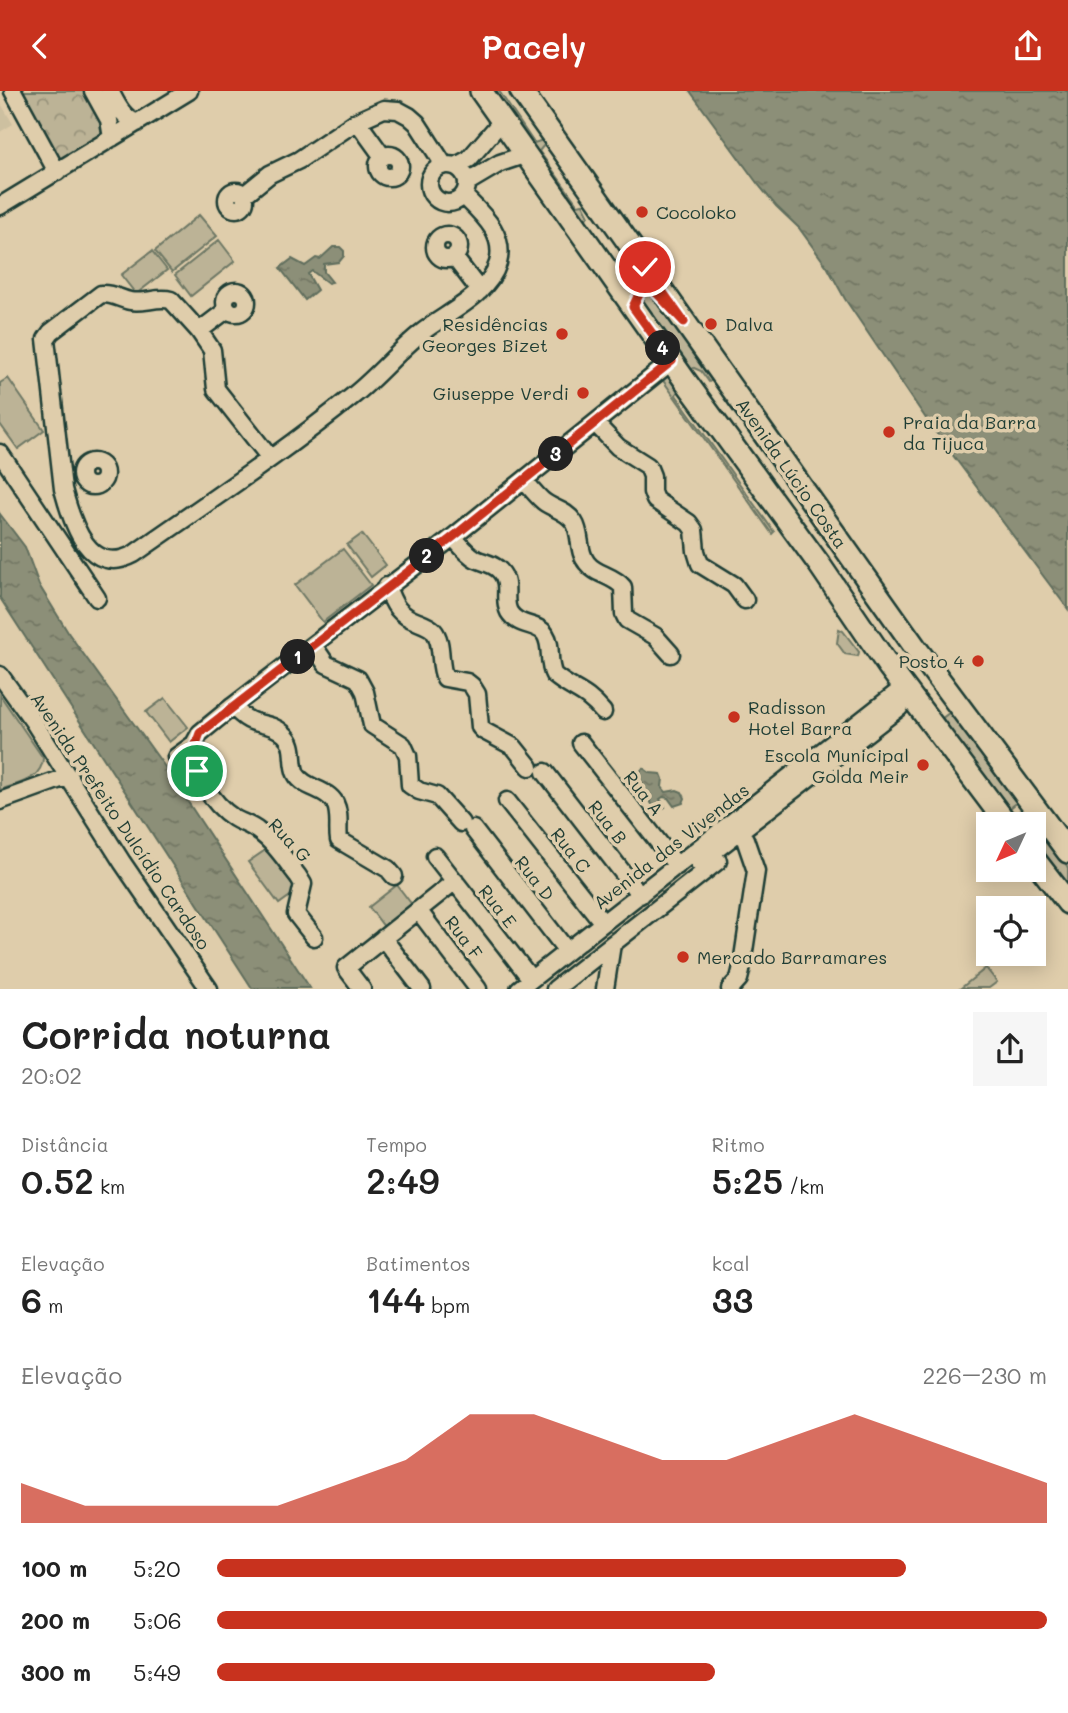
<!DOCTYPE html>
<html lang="pt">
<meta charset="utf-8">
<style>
:root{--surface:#fff;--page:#f6f6f6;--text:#222;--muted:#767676;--accent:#c8321e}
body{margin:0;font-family:Mali,sans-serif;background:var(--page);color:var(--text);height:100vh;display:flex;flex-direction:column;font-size:26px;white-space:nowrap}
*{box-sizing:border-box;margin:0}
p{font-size:23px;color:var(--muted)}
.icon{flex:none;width:38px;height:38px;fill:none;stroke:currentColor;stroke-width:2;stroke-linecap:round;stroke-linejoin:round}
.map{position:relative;height:898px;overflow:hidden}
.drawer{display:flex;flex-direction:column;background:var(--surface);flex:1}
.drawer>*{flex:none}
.needle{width:46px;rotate:226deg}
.controls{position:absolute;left:976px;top:721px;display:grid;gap:14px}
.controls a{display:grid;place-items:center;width:70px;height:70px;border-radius:0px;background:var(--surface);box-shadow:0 4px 18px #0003;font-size:35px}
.pin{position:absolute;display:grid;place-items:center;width:60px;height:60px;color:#fff;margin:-30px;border:4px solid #fff;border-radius:50%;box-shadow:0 2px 7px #0007}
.km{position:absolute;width:35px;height:35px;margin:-18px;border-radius:50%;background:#222;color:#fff;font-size:19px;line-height:35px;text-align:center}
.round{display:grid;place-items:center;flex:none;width:74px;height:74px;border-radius:0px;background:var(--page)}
.overview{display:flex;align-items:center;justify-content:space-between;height:119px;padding:0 21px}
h1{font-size:38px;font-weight:600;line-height:52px}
.figures{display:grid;grid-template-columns:repeat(3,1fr);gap:10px;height:119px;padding:7px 21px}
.figures div{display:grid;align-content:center}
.figures b{font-size:35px;font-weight:600}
.figures small{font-size:19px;font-weight:400}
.figures p{font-size:19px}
.chart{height:196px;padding:14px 21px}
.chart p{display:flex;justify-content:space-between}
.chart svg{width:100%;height:126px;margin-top:7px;fill:var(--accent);opacity:.7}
ul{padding:0 21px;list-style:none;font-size:23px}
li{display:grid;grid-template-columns:112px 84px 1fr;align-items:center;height:52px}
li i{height:18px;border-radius:9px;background:var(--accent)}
header{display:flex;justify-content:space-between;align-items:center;height:91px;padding:0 21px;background:var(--accent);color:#fff;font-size:32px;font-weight:600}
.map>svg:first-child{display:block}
.built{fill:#cdc0a0}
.grass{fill:#bcb396;stroke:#6e7865;stroke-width:2}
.park{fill:url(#park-crowns);stroke:#6e7865;stroke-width:2}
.water{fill:url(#water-ripples);stroke:#606e5d;stroke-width:2}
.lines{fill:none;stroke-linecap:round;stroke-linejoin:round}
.minor-casing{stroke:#1f3d34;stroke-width:21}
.major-casing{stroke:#1f3d34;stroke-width:26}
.minor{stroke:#dfcdab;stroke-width:16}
.major{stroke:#dfcdab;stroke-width:21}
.route-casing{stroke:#fff;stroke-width:14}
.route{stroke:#c8321e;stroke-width:9}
.poi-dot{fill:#c8321e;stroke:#dfcdab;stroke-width:2.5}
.labels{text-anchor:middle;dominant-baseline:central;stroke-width:7;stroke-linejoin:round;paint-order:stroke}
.poi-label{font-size:18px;fill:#1f3d34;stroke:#dfcdab;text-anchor:start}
.street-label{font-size:18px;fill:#1f3d34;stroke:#dfcdab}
</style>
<header><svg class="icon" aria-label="back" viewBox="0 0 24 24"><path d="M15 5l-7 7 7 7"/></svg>Pacely<svg class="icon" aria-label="share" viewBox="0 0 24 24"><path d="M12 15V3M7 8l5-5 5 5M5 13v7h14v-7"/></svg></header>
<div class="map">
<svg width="1068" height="898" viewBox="0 0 1068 898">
<defs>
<pattern id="park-crowns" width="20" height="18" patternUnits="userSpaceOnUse" patternTransform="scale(1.75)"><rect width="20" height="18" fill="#bcb396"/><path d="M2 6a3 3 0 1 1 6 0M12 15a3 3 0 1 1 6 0" fill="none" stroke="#98937b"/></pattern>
<pattern id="water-ripples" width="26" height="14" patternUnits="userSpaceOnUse" patternTransform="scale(1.75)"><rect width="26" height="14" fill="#8c8f78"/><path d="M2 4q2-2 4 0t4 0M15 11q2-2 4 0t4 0" fill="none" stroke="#727663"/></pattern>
</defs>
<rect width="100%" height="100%" fill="#dfcdab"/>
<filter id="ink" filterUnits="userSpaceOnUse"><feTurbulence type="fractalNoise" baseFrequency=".0143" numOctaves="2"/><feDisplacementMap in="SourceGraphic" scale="14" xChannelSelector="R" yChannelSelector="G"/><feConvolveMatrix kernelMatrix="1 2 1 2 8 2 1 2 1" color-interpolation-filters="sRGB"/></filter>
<g filter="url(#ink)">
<path class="built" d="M 0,11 L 13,33 L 0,41 Z"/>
<path class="grass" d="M 489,0 L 499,0 L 534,52 L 543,49 L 545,53 L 539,60 L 578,114 L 583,113 L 589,125 L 581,131 Z
M 199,124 L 217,145 L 172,181 L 155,160 Z
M 219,149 L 235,170 L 191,205 L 175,184 Z
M 152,160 L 167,179 L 136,203 L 121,184 Z
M 645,202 L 651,203 L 715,287 L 709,291 L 701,280 L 694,277 L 688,281 L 677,257 L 643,210 Z
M 668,285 L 680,294 L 676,304 L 774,441 L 772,443 L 662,288 Z
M 8,287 L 44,339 L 18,358 L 0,333 L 0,292 Z
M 362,443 L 386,474 L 371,486 L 347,454 Z
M 343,458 L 371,494 L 323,531 L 295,494 Z
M 839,538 L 843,540 L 859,561 L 858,565 L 845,563 L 837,552 Z
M 0,604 L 43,667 C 42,689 18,692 0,699 Z
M 165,607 L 188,636 L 169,651 L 146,621 Z
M 953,619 L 1020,709 L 1005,721 L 937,631 Z
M 1025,716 L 1058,758 L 1068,777 L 1068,794 C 1061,785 1036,764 1034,756 C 1033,749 1034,740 1034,733 L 1014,733 L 1010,727 Z
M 267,758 L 297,800 L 279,813 L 248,771 Z
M 397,794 L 413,815 L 385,837 L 369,816 Z
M 986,877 L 997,891 L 989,897 L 961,897 Z"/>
<path class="park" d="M 15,0 L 84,0 L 103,32 L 104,45 L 59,71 Z"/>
<path class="water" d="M 690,0 L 1068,0 L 1068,518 L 931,335 L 845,208 L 828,177 L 799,137 L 776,115 L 757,92 Z
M 333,156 L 340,156 L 344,160 L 344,165 L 339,171 L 324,173 L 324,181 L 332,191 L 328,192 L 312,180 L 308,183 L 317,199 L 305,209 L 280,177 L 292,168 L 305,175 L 316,167 L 320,168 Z
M 0,423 L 25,456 L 39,494 L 69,543 L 165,676 L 310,897 L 252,897 L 0,507 Z
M 643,677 L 650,682 L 661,683 L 663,688 L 662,696 L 666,701 L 677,699 L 682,701 L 685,707 L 683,712 L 674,715 L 668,707 L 663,706 L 660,708 L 665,716 L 658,721 L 634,689 Z"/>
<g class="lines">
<defs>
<path id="minor" d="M 13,0 L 57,81
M 93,0 L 109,29 L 112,47
M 110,0 C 117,13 122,26 137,32
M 357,30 L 383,66
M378 75a11 11 0 1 1 22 0a11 11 0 1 1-22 0Z
M429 93a19 19 0 1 1 38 0a19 19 0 1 1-38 0Z
M 456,75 L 469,68 L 501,31
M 468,91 L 500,72 L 524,64
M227 109a9 9 0 1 1 18 0a9 9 0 1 1-18 0Z
M 244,104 L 270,83 L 299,69 L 357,30 L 384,18 L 398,19 L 409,25 L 417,32 L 444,74
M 0,115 L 189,0
M435 156a12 12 0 1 1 24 0a12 12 0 1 1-24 0Z
M 454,166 L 480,200
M225 211a11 11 0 1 1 22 0a11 11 0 1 1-22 0Z
M 199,240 L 228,218
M 595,332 L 618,356 L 648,375 L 652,385 L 652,401 L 655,409 L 689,432 L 694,439 L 696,460 L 700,473 L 734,494 L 745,509
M 0,362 L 97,507
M 270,367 L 216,298 L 212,259 L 199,240 L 171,209 C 157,205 144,213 130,210 C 120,208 112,202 101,203 L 51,241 L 46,248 L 63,398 C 72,432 89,487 134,463 C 208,411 284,361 354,304 C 378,285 397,261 421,242 C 446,222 488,205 498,172 C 506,143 482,123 464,105
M81 383a12 12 0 1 1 24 0a12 12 0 1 1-24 0Z
M 524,389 C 530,396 536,404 543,410 C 553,418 566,419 574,431 C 582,443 577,460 587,472 C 596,484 613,484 623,496 L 624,523 L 627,529 L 655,545 L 671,563
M 453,446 C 460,454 467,463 476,468 C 485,472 494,473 500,480 C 512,493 502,508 509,521 C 518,536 538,532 545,543 C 553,555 547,572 554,584 C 573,600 585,599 603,621
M 387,495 C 393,514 399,524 418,531 C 423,533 429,535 433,539 C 444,551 438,573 445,587 L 467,591 L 472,595 L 477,603 L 480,636 L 484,640 L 514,656 L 530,676
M 313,554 L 326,573 L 358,588 L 365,601 L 372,634 L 403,654 L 408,665 L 410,694 L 419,700 L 437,705 L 461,732
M 0,584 L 33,630 L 122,771 L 209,898
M 233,615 C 253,640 266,627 284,643 C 297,654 290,670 296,683 C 304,698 327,697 335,712 C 341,724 337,737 339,749 L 388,778 L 394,785
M 581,652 L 677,775
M 194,653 C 191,680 212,713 234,727 C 242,732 251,734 258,740 C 274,751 286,770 298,785 L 303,793 L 296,823 L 314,846
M 176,666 L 194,653 L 200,642 L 233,615 L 453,446 L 672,270
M 545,681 L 640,804
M 0,710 L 69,685
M 507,710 L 603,832
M 473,738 L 567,860
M 435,765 L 531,888
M 699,772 L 899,617 L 909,602
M 418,819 L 478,898
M 383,847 L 422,898
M 362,898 L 346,877 L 455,790
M 519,898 L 904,596
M 555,898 L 718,770
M 605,898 L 612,853
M 730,898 L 739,888 L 741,880 L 756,780 L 745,748"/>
<path id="major" d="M 481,0 L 684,288 L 819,473 L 889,576 L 1007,733
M 521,0 L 915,556 L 1068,761
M 1034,768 L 1068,812"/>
</defs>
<use href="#minor" class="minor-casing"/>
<use href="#major" class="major-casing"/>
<use href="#minor" class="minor"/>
<use href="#major" class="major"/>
</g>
</g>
<g class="lines" filter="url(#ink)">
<defs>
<path id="route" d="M 197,680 L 193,661 L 200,642 L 453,446 L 672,270 L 633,216 L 641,199 L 651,196 L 684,231 L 645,176"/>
</defs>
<use href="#route" class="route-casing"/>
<use href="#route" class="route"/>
</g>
<g class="poi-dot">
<circle cx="642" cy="121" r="7"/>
<circle cx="711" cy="233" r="7"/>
<circle cx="562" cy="243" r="7"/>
<circle cx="583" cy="302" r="7"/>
<circle cx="889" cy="341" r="7"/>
<circle cx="978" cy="570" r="7"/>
<circle cx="734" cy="626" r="7"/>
<circle cx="923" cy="674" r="7"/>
<circle cx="683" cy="866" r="7"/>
</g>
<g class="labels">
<g class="poi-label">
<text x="656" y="121">Cocoloko</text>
<text x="548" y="233" text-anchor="end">Residências<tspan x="548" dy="21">Georges Bizet</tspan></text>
<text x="725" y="233">Dalva</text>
<text x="569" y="302" text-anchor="end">Giuseppe Verdi</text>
<text x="903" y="331">Praia da Barra<tspan x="903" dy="21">da Tijuca</tspan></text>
<text x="964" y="570" text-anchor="end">Posto 4</text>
<text x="748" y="616">Radisson<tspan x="748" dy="21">Hotel Barra</tspan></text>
<text x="909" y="664" text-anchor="end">Escola Municipal<tspan x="909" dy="21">Golda Meir</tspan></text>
<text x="697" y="866">Mercado Barramares</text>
</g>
<g class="street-label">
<text transform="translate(792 382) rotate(55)">Avenida Lúcio Costa</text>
<text transform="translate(644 702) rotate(52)">Rua A</text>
<text transform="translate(121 730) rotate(56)">Avenida Prefeito Dulcídio Cardoso</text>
<text transform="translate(608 731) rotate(52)">Rua B</text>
<text transform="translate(290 749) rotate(47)">Rua G</text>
<text transform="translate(671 755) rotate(-38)">Avenida das Vivendas</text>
<text transform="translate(571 759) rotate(52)">Rua C</text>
<text transform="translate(535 787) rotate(52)">Rua D</text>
<text transform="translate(498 815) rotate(52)">Rua E</text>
<text transform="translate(464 846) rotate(53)">Rua F</text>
</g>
</g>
</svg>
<div class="controls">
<a><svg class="needle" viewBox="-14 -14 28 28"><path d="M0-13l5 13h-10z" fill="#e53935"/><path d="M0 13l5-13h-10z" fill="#767676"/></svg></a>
<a><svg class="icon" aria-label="locate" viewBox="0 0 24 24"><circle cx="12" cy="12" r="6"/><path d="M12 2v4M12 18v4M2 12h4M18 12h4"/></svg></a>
</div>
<div class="pin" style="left:197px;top:680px;background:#1e9e55"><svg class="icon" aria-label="arrive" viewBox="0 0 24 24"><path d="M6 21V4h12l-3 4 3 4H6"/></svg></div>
<div class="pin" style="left:645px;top:176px;background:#d93025"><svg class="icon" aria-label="check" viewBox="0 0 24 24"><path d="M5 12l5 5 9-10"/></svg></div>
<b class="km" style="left:298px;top:566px">1</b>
<b class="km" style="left:427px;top:465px">2</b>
<b class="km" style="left:556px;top:363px">3</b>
<b class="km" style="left:663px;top:257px">4</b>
</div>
<section class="drawer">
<div class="overview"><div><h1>Corrida noturna</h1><p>20:02</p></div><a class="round"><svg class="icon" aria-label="share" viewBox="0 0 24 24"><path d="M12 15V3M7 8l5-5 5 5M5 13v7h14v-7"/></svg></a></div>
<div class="figures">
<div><p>Distância</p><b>0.52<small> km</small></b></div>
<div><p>Tempo</p><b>2:49</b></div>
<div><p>Ritmo</p><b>5:25<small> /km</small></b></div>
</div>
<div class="figures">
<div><p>Elevação</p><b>6<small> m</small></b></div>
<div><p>Batimentos</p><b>144<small> bpm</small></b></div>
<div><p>kcal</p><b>33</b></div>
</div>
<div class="chart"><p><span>Elevação</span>226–230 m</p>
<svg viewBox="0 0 160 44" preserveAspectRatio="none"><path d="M0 44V30L10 38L20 38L30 38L40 38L50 30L60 22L70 6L80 6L90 14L100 22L110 22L120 14L130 6L140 14L150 22L160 30V44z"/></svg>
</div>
<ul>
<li><b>100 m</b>5:20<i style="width:83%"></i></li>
<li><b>200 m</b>5:06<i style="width:100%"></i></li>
<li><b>300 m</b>5:49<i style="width:60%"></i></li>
</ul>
</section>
